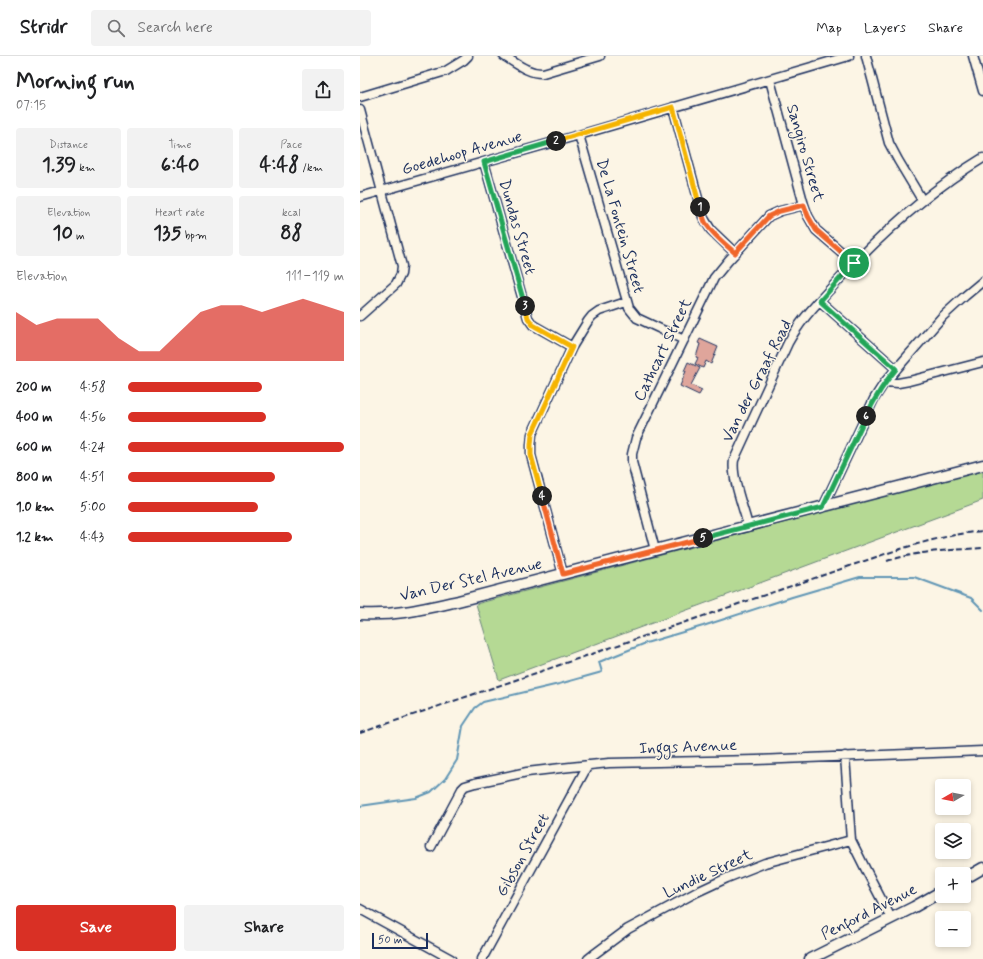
<!DOCTYPE html>
<meta charset="utf-8">
<style>
:root{--surface:#fff;--page:#f2f2f2;--text:#202124;--muted:#757577;--line:#e0e0e0;--accent:#d93025}
body{margin:0;font-family:Mynerve,sans-serif;background:var(--page);color:var(--text);height:100vh;display:flex;flex-direction:column;font-size:15px;white-space:nowrap}
*{box-sizing:border-box;margin:0}
p{font-size:13px;color:var(--muted)}
.icon{flex:none;width:22px;height:22px;fill:none;stroke:currentColor;stroke-width:2;stroke-linecap:round;stroke-linejoin:round}
.map{position:relative;flex:1;overflow:hidden}
.details{display:flex;flex-direction:column;background:var(--surface);width:360px}
.details>*{flex:none}
.needle{width:26px;rotate:261deg}
.controls{position:absolute;left:575px;top:723px;display:grid;gap:8px}
.controls a{display:grid;place-items:center;width:36px;height:36px;border-radius:4px;background:var(--surface);box-shadow:0 2px 6px #0003;font-size:20px}
.scale{position:absolute;left:12px;bottom:10px;width:56px;box-sizing:border-box;padding-left:4px;border:2px solid #1b2f5e;border-top:0;font-size:11px;line-height:14px;white-space:nowrap;color:#1b2f5e;-webkit-text-stroke:3px #fcf5e5;paint-order:stroke}
.pin{position:absolute;display:grid;place-items:center;width:34px;height:34px;color:#fff;margin:-17px;border:2px solid #fff;border-radius:50%;box-shadow:0 1px 4px #0007}
.km{position:absolute;width:20px;height:20px;margin:-10px;border-radius:50%;background:#222;color:#fff;font-size:11px;line-height:20px;text-align:center}
.round{display:grid;place-items:center;flex:none;width:42px;height:42px;border-radius:4px;background:var(--page)}
.overview{display:flex;align-items:center;justify-content:space-between;height:68px;padding:0 16px}
h1{font-size:22px;font-weight:800;line-height:30px}
.stats{display:grid;grid-template-columns:repeat(3,1fr);gap:6px;height:68px;padding:4px 16px}
.stats div{display:grid;align-content:center;border-radius:4px;background:var(--page);text-align:center}
.stats b{font-size:20px;font-weight:800}
.stats small{font-size:11px;font-weight:400}
.stats p{font-size:11px}
.chart{height:112px;padding:8px 16px}
.chart p{display:flex;justify-content:space-between}
.chart svg{width:100%;height:72px;margin-top:4px;fill:var(--accent);opacity:.7}
.action{display:flex;gap:8px;margin-top:auto;padding:8px 16px}
.action a{flex:1;height:46px;border-radius:4px;background:var(--accent);color:#fff;font-size:16px;font-weight:800;line-height:46px;text-align:center}
.action a+a{background:var(--page);color:var(--text)}
ul{padding:0 16px;list-style:none;font-size:13px}
li{display:grid;grid-template-columns:64px 48px 1fr;align-items:center;height:30px}
li i{height:10px;border-radius:5px;background:var(--accent)}
header{display:flex;align-items:center;gap:24px;box-sizing:border-box;height:56px;padding:0 20px;background:var(--surface);border-bottom:1px solid var(--line)}
header strong{font-size:19px}
nav{display:flex;gap:22px;margin-inline-start:auto;font-size:14px}
.search{width:280px;height:36px;background:var(--page);display:flex;align-items:center;gap:10px;box-sizing:border-box;padding:0 14px;border-radius:4px;color:var(--muted);font-size:15px}
main{display:flex;flex:1;min-height:0}
.map>svg:first-child{display:block}
.green{fill:#b5d994;stroke:#688479}
.lines{fill:none;stroke-linecap:round;stroke-linejoin:round}
.stream{stroke:#6196b5;stroke-width:2}
.building{fill:#dfa59b;stroke:#1b2f5e}
.minor-casing{stroke:#1b2f5e;stroke-width:11}
.tertiary-casing{stroke:#1b2f5e;stroke-width:13}
.minor{stroke:#fcf5e5;stroke-width:8}
.tertiary{stroke:#fcf5e5;stroke-width:10}
.rail{stroke:#1b2f5e;stroke-width:2;stroke-dasharray:6 3;stroke-linecap:butt}
.split-1-casing{stroke:#fff;stroke-width:8}
.split-2-casing{stroke:#fff;stroke-width:8}
.split-3-casing{stroke:#fff;stroke-width:8}
.split-4-casing{stroke:#fff;stroke-width:8}
.split-5-casing{stroke:#fff;stroke-width:8}
.split-6-casing{stroke:#fff;stroke-width:8}
.split-7-casing{stroke:#fff;stroke-width:8}
.split-1{stroke:#f0652b;stroke-width:5}
.split-2{stroke:#f5b400;stroke-width:5}
.split-3{stroke:#22a559;stroke-width:5}
.split-4{stroke:#f5b400;stroke-width:5}
.split-5{stroke:#f0652b;stroke-width:5}
.split-6{stroke:#22a559;stroke-width:5}
.split-7{stroke:#22a559;stroke-width:5}
.labels{text-anchor:middle;dominant-baseline:central;stroke-width:3;stroke-linejoin:round;paint-order:stroke}
.street-label{font-size:16px;fill:#1b2f5e;stroke:#fcf5e5}
</style>
<header>
<strong>Stridr</strong>
<div class="search"><svg class="icon" aria-label="search" viewBox="0 0 24 24"><circle cx="10" cy="10" r="6"/><path d="M15 15l6 6"/></svg>Search here</div>
<nav><a>Map</a><a>Layers</a><a>Share</a></nav>
</header>
<main>
<section class="details">
<div class="overview"><div><h1>Morning run</h1><p>07:15</p></div><a class="round"><svg class="icon" aria-label="share" viewBox="0 0 24 24"><path d="M12 15V3M7 8l5-5 5 5M5 13v7h14v-7"/></svg></a></div>
<div class="stats">
<div><p>Distance</p><b>1.39<small> km</small></b></div>
<div><p>Time</p><b>6:40</b></div>
<div><p>Pace</p><b>4:48<small> /km</small></b></div>
</div>
<div class="stats">
<div><p>Elevation</p><b>10<small> m</small></b></div>
<div><p>Heart rate</p><b>135<small> bpm</small></b></div>
<div><p>kcal</p><b>88</b></div>
</div>
<div class="chart"><p><span>Elevation</span>111–119 m</p>
<svg viewBox="0 0 160 44" preserveAspectRatio="none"><path d="M0 44V14L10 22L20 18L30 18L40 18L50 30L60 38L70 38L80 26L90 14L100 10L110 10L120 14L130 10L140 6L150 10L160 14V44z"/></svg>
</div>
<ul>
<li><b>200 m</b>4:58<i style="width:62%"></i></li>
<li><b>400 m</b>4:56<i style="width:64%"></i></li>
<li><b>600 m</b>4:24<i style="width:100%"></i></li>
<li><b>800 m</b>4:51<i style="width:68%"></i></li>
<li><b>1.0 km</b>5:00<i style="width:60%"></i></li>
<li><b>1.2 km</b>4:43<i style="width:76%"></i></li>
</ul>
<div class="action"><a>Save</a><a>Share</a></div>
</section>
<div class="map">
<svg width="623" height="903" viewBox="0 0 623 903">
<rect width="100%" height="100%" fill="#fcf5e5"/>
<filter id="ink" filterUnits="userSpaceOnUse"><feTurbulence type="fractalNoise" baseFrequency=".025" numOctaves="2"/><feDisplacementMap in="SourceGraphic" scale="8" xChannelSelector="R" yChannelSelector="G"/><feConvolveMatrix kernelMatrix="1 2 1 2 8 2 1 2 1" color-interpolation-filters="sRGB"/></filter>
<g filter="url(#ink)">
<path class="green" d="M 623,414 L 623,444 L 139,624 L 116,548 Z"/>
<g class="lines">
<path class="stream" d="M 0,750 L 56,742 L 71,736 L 85,723 L 97,704 L 103,670 L 115,652 L 123,646 L 199,628 L 242,616 L 239,606 L 286,587 L 343,570 L 432,541 L 500,521 L 554,521 L 611,542 L 623,554"/>
</g>
<path class="building" d="M 340,283 L 358,291 L 351,308 L 346,305 L 343,312 L 335,308 L 338,302 L 336,301 L 340,288 L 338,287 Z
M 328,306 L 340,312 L 331,329 L 342,334 L 339,339 L 320,330 L 326,315 L 324,315 Z"/>
<g class="lines">
<defs>
<path id="minor" d="M 144,0 C 156,7 169,18 183,17 L 240,0
M 506,0 L 529,87 L 538,104 L 562,144
M 613,0 L 623,35
M 410,24 L 444,149 L 448,160 L 456,174 L 494,207
M 0,41 L 86,15 L 104,4 L 108,0
M 313,51 L 343,161 L 351,174 L 375,197
M 0,54 L 42,210 L 41,218 L 36,228 L 0,260
M 219,79 L 269,252 L 277,262 L 324,284
M 124,106 L 168,262 L 173,269 L 212,291
M 0,141 L 219,79 L 489,0
M 460,245 L 536,313
M 525,326 L 538,327 L 549,325 L 623,306
M 463,451 L 514,343 L 525,326 L 582,261 L 605,240 L 623,225
M 388,470 C 384,453 371,421 374,404 L 428,287 C 431,282 434,276 438,271 C 448,256 463,241 475,228 C 519,180 567,136 623,102
M 295,494 L 272,406 L 272,398 L 276,382 L 354,222 L 368,205 L 409,160 L 420,155 L 444,149
M 203,518 L 171,399 L 171,389 L 172,378 L 212,291 L 228,265 L 232,260 L 239,255 L 266,246
M 485,700 L 491,784 L 505,812 L 531,862
M 71,791 L 102,733 L 105,730 L 115,727 L 167,716 L 201,712 L 249,707 L 396,704 L 623,695
M 0,853 L 91,903
M 122,903 L 228,709
M 228,903 L 233,899 L 268,873 L 337,836 L 367,822 L 405,807 L 491,784"/>
<path id="tertiary" d="M 0,558 C 36,560 63,553 98,545 L 623,409
M 604,823 L 623,812
M 450,903 L 554,851 L 582,835"/>
</defs>
<use href="#minor" class="minor-casing"/>
<use href="#tertiary" class="tertiary-casing"/>
<use href="#minor" class="minor"/>
<use href="#tertiary" class="tertiary"/>
<path class="rail" d="M 527,505 C 559,495 590,494 623,492
M 0,677 L 528,497 C 559,487 591,478 623,475"/>
</g>
</g>
<g class="lines" filter="url(#ink)">
<defs>
<path id="split-1" d="M 340,151 C 342,156 343,161 345,166 C 352,178 365,188 375,197 L 409,160 L 420,155 L 444,149 L 448,160 L 456,174 L 494,207"/>
<path id="split-2" d="M 196,85 L 313,51 L 340,151"/>
<path id="split-3" d="M 165,250 L 124,106 L 196,85"/>
<path id="split-4" d="M 165,250 L 168,262 L 173,269 L 212,291 L 172,378 L 171,389 L 171,399 L 182,440"/>
<path id="split-5" d="M 182,440 L 203,518 L 343,482"/>
<path id="split-6" d="M 343,482 L 463,451 L 506,360"/>
<path id="split-7" d="M 494,207 L 460,245 L 536,313 C 523,328 515,342 506,360"/>
</defs>
<use href="#split-1" class="split-1-casing"/>
<use href="#split-2" class="split-2-casing"/>
<use href="#split-3" class="split-3-casing"/>
<use href="#split-4" class="split-4-casing"/>
<use href="#split-5" class="split-5-casing"/>
<use href="#split-6" class="split-6-casing"/>
<use href="#split-7" class="split-7-casing"/>
<use href="#split-1" class="split-1"/>
<use href="#split-2" class="split-2"/>
<use href="#split-3" class="split-3"/>
<use href="#split-4" class="split-4"/>
<use href="#split-5" class="split-5"/>
<use href="#split-6" class="split-6"/>
<use href="#split-7" class="split-7"/>
</g>
<g class="labels">
<g class="street-label">
<text transform="translate(102 97) rotate(-16)">Goedehoop Avenue</text>
<text transform="translate(445 97) rotate(74)">Sangiro Street</text>
<text transform="translate(260 170) rotate(74)">De La Fontein Street</text>
<text transform="translate(157 171) rotate(74)">Dundas Street</text>
<text transform="translate(303 294) rotate(-64)">Cathcart Street</text>
<text transform="translate(397 325) rotate(-63)">Van der Graaf Road</text>
<text transform="translate(111 524) rotate(-13)">Van Der Stel Avenue</text>
<text transform="translate(328 691) rotate(-2)">Inggs Avenue</text>
<text transform="translate(163 799) rotate(-61)">Gibson Street</text>
<text transform="translate(348 818) rotate(-25)">Lundie Street</text>
<text transform="translate(509 856) rotate(-27)">Penford Avenue</text>
</g>
</g>
</svg>
<div class="controls">
<a><svg class="needle" viewBox="-14 -14 28 28"><path d="M0-13l5 13h-10z" fill="#e53935"/><path d="M0 13l5-13h-10z" fill="#757577"/></svg></a>
<a><svg class="icon" aria-label="layers" viewBox="0 0 24 24"><path d="M12 4l9 5-9 5-9-5zM3 14l9 5 9-5"/></svg></a>
<a>+</a>
<a>−</a>
</div>
<div class="scale">50 m</div>
<div class="pin" style="left:494px;top:207px;background:#1e9e55"><svg class="icon" aria-label="arrive" viewBox="0 0 24 24"><path d="M6 21V4h12l-3 4 3 4H6"/></svg></div>
<b class="km" style="left:340px;top:151px">1</b>
<b class="km" style="left:196px;top:85px">2</b>
<b class="km" style="left:165px;top:250px">3</b>
<b class="km" style="left:182px;top:440px">4</b>
<b class="km" style="left:343px;top:482px">5</b>
<b class="km" style="left:506px;top:360px">6</b>
</div>
</main>
